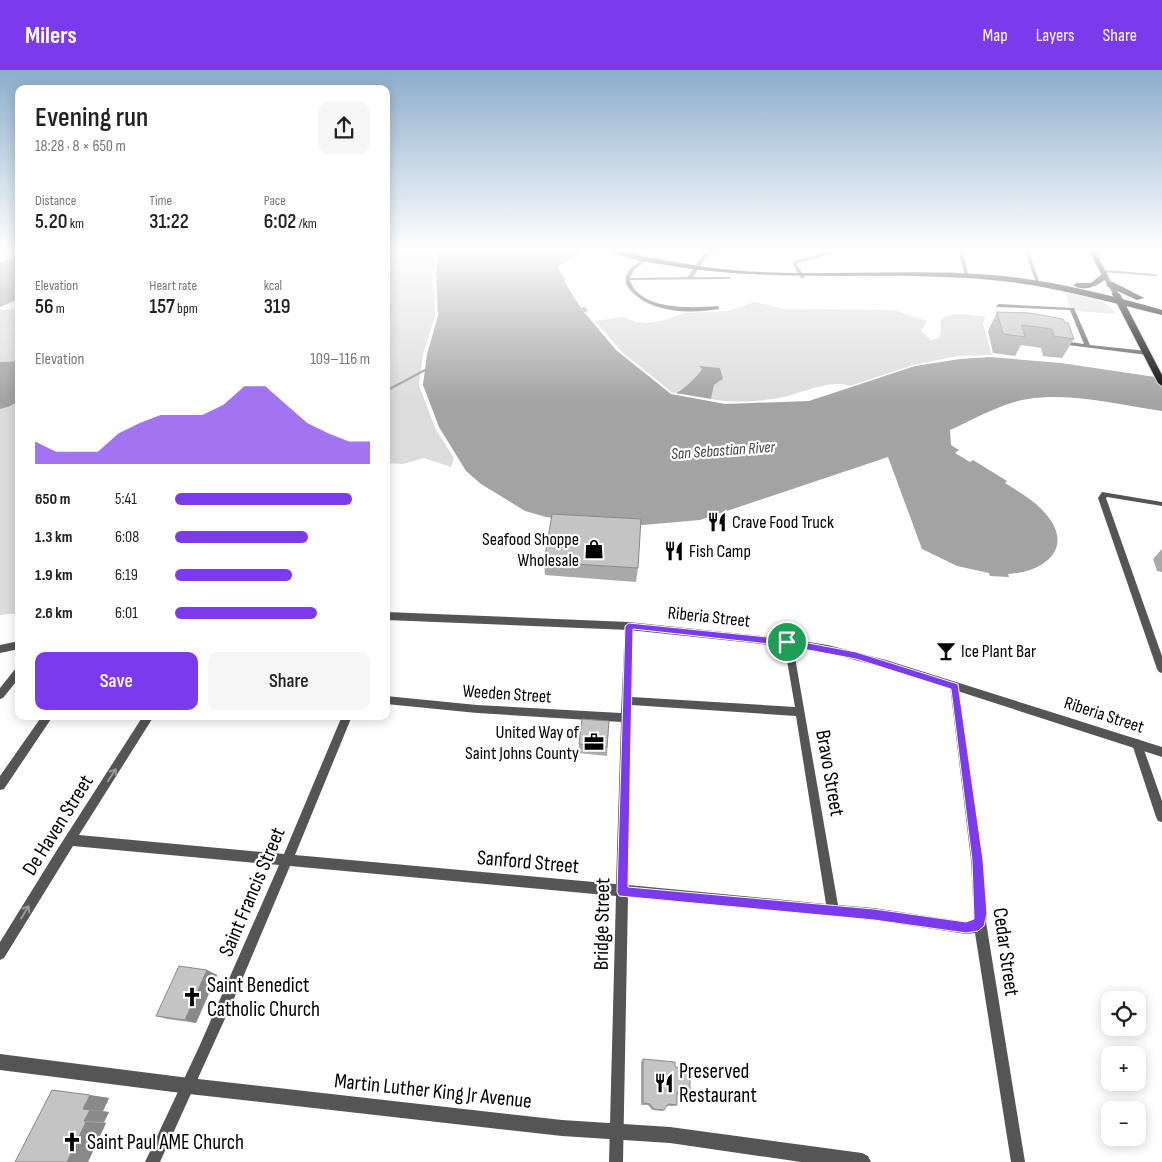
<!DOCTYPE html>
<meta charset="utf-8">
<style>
:root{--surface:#fff;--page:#f6f6f6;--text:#222;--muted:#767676;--accent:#7c3aed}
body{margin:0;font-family:"Sofia Sans Condensed",sans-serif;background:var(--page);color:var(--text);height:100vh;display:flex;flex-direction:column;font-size:19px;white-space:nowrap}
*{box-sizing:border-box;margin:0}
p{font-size:16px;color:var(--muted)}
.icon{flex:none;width:28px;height:28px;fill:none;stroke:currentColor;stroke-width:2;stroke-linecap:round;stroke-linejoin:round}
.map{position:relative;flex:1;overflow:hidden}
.sheet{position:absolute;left:15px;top:15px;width:375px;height:635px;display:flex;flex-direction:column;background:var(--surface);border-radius:10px;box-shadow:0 2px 12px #0003}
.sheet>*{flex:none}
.controls{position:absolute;left:1101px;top:921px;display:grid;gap:10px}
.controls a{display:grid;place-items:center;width:45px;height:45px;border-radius:10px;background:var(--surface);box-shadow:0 2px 12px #0003;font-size:25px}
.pin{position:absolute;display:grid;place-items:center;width:42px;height:42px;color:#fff;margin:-21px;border:2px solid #fff;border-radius:50%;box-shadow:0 1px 5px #0007}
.round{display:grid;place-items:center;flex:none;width:52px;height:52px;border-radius:10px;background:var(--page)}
.head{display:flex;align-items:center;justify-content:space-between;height:85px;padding:0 20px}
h1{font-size:28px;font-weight:600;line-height:38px}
.figures{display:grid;grid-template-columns:repeat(3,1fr);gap:8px;height:85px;padding:5px 20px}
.figures div{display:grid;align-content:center}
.figures b{font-size:21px;font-weight:600}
.figures small{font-size:14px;font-weight:400}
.figures p{font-size:14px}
.chart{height:140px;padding:10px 20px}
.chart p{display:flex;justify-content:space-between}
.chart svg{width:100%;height:90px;margin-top:5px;fill:var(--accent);opacity:.7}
.cta{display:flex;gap:10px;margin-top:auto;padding:10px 20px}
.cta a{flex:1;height:58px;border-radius:10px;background:var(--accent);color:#fff;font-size:20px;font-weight:600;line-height:58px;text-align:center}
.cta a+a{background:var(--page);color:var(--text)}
ul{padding:0 20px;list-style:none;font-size:16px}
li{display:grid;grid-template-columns:80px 60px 1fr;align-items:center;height:38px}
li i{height:12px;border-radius:6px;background:var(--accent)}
header{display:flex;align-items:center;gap:30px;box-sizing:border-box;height:70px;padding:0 25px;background:var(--accent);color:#fff}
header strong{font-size:24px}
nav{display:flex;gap:28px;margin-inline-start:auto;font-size:18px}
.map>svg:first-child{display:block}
.green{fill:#dcdcdc}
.water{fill:#a3a3a3}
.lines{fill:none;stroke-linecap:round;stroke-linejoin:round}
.stream{stroke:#a3a3a3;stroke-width:2.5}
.primary-casing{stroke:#dbdbdb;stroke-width:2}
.trunk-casing{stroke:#dbdbdb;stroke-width:1}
.minor{fill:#555;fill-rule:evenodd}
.tertiary{fill:#555;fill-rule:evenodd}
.secondary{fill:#222;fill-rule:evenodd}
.primary{fill:#000;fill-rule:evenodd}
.trunk{fill:#000;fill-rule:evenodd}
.wall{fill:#a9a9a9}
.shaded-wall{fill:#898989}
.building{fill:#c4c4c4;stroke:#898989}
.oneway{stroke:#999}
.route{fill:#7c3aed;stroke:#fff;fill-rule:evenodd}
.labels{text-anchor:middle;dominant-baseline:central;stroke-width:4.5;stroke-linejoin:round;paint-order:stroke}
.far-water-label{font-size:16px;font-style:italic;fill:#444;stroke:#fff}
.poi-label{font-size:18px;fill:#000;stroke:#fff;text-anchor:start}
.street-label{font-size:18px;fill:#000;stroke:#fff}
.near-street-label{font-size:21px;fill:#000;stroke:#fff}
.near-poi-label{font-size:21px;fill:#000;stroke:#fff;text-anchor:start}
</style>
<header>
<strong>Milers</strong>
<nav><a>Map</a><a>Layers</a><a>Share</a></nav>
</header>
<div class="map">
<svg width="1162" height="1092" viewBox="0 0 1162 1092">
<rect width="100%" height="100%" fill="#fff"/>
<path class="green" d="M 386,179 L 431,179 L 436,188 L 434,199 L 430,202 L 433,205 L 435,246 L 423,284 L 419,315 L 435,358 L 454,388 L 451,397 L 424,388 L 403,394 L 386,393 Z
M 1064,221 C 1081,224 1107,228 1116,244 L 1077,241 L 1070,236 Z
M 754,232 L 785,239 L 894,240 L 927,251 L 921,261 L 931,270 L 939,268 L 941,260 L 940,250 C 952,240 970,245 985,247 L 983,254 L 992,285 L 958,286 L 913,295 L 850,316 C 831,308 797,325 778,328 C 757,332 732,333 711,329 L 714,315 L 723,309 L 700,297 L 702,299 C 699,306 681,322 673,323 L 623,283 L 595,251 L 623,247 L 636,252 L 648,253 L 665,250 L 685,243 L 728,241 Z
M 12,239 L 19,241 L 19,291 L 0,292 L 0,240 Z
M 17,331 L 19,331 L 19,543 L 0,545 L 0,339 L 8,337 Z"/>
<path class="water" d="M 433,179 L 580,179 L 584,181 L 560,195 L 558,198 L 566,210 L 564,211 L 581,238 L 585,237 L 588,241 L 584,242 L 616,280 L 671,324 L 725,334 L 809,331 L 915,296 L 960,289 L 990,287 L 1061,293 L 1162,308 L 1162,341 C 1119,335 1072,322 1028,329 C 1002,333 975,349 950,360 L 951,375 L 959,380 L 955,383 L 970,392 L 973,390 L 1007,411 L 1005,413 C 1019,422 1034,430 1045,443 C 1076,478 1044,502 1008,504 L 1009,507 L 990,506 L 989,503 L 957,496 L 922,479 L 888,387 L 700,450 L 643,455 L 586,452 L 546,447 L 525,441 L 481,414 L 466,401 L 439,357 L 423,315 L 427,284 L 438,246 L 436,203 L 438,188 Z
M 19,187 L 19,229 L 0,237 L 0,192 Z
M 19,291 L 19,331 L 8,337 L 0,339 L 0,292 Z
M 699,296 L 720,298 L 723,309 L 714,315 L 711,329 L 675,323 C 681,322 699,305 702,299 Z"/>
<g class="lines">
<path class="stream" d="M 386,321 L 425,300"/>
<defs>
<path id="primary" d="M 1088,179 L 1094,179 L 1108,206 L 1107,207 L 1103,207 Z
M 1113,222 L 1120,224 L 1162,305 L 1162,316 L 1158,313 L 1112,224 Z"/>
<path id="trunk" d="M 605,179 C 624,179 640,186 657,189 C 686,194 714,199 743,201 C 826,207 909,198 992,205 C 1050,210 1106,224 1162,240 L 1162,245 C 1105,231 1050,215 992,210 C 883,200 777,214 667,195 C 652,193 617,187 605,179 Z
M 1102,204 L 1109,206 C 1100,215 1085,223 1073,215 L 1077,213 L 1091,213 Z
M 1107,212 L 1113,212 L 1144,228 L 1137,230 L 1107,216 Z"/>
</defs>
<use href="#primary" class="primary-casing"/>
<use href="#trunk" class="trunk-casing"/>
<path class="minor" d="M 722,179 L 730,179 L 707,186 L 693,207 L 730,207 L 730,209 L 630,210 C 639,241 693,238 717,236 L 719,237 L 719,239 C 690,244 652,243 631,221 C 617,206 633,196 644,188 L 648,189 L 634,200 L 630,208 L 688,207 L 703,184 Z
M 838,179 L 944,179 L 942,180 L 844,180 L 798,193 L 797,195 L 805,207 L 803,208 L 801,208 L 793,195 L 794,191 Z
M 956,179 L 962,179 L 969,207 L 965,206 L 958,180 Z
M 1024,179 L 1028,179 L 1040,214 L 1036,213 Z
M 1103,200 L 1156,204 L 1158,205 L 1156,206 L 1101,202 L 1101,201 Z
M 999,234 L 1074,238 L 1090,275 L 1147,281 L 1150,283 L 1147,285 L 1068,275 L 1068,273 L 1070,272 L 1084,274 L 1070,240 L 997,237 L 996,236 Z
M 1102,422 L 1162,432 L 1162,436 L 1107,427 L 1106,428 L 1162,586 L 1162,603 L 1159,602 L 1157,599 L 1098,428 Z
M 629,553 L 632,554 L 633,556 L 632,627 L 795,637 L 784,573 L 786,570 L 792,570 L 838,835 L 874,838 L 966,852 L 971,851 L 974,849 L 971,790 L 950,616 L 952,613 L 955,612 L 958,613 L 983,790 L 987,844 L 986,852 L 1025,1092 L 1011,1092 L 975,863 L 966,864 L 874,850 L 628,827 L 623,1092 L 609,1092 L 616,826 L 290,796 L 233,931 L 160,1092 L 145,1092 L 199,977 L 279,795 L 73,776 L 4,888 L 0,890 L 0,872 L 57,780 L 143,646 L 154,646 L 79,765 L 284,784 L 342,646 L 352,646 L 295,785 L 616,814 L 621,652 L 477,643 L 386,634 L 386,626 L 477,635 L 621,643 L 625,556 L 626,554 ZM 631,635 L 796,646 L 826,834 L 628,815 Z
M 19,597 L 19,608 L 3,628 L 0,629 L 0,618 L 16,598 Z
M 42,646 L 53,646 L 4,719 L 0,720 L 0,706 Z
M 1137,669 L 1141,671 L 1142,674 L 1162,731 L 1162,752 L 1158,751 L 1156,747 L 1132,674 L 1133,671 Z"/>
<path class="tertiary" d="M 386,542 L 629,552 L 789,569 L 828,575 L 886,590 L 1162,677 L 1162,687 L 886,598 L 828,583 L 789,577 L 629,560 L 386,550 Z
M 19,571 L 19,579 L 0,583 L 0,575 Z
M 0,984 L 189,1008 L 562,1050 L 670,1057 L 862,1083 L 868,1086 L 871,1092 L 801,1092 L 670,1073 L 562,1066 L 189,1024 L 0,1000 Z"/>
<path class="secondary" d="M 1103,205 L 1107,205 L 1119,224 L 1118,225 L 1114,225 L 1102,206 Z"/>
<use href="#primary" class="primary"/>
<use href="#trunk" class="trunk"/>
</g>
<path class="wall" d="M 997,242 L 1065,253 L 1074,269 L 1062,288 L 1043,286 L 1041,278 L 1021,275 L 1015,286 L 993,283 L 988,261 Z
M 1162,479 L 1162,502 L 1157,501 L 1153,489 Z
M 544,492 L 638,498 L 636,512 L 545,505 Z
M 609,651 L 607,686 L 579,683 L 579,674 Z
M 207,900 L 217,905 L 196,953 L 167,949 L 156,946 Z
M 643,989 L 675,997 L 690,1024 L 687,1026 L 677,1025 L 677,1035 L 674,1036 L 667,1036 L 664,1040 L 662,1041 L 652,1040 L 648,1035 L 641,1035 L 641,992 Z
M 52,1020 L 109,1028 L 103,1041 L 109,1042 L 104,1052 L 106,1053 L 88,1092 L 15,1092 Z"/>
<path class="shaded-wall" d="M 207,900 L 217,905 L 196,953 L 185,950 Z
M 90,1025 L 109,1028 L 103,1041 L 83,1039 Z
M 90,1040 L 109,1042 L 104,1052 L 84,1051 Z
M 86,1052 L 106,1053 L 88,1092 L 67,1092 Z"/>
<path class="building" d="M 997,242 L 1030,243 L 1063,249 L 1065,253 L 1068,253 L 1074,269 L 1054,266 L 1052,259 L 1022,255 L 1025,267 L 1003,264 Z
M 552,444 L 641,449 L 638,498 L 544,492 Z
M 582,649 L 609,651 L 607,677 L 579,674 Z
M 179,896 L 207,900 L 185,950 L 156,946 Z
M 643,989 L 675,992 L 675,997 L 690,999 L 690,1024 L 677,1022 L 677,1035 L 668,1034 L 664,1040 L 654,1039 L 650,1034 L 643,1033 Z
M 52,1020 L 90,1025 L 83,1039 L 90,1040 L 84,1051 L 86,1052 L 67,1092 L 15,1092 Z"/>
<defs><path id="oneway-shaft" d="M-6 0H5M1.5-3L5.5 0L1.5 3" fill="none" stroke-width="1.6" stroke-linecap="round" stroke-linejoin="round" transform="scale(1.25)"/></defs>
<g class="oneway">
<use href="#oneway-shaft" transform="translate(112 705) rotate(-57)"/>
<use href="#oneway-shaft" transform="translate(25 842) rotate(-59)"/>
</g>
<linearGradient id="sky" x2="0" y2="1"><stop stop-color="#8cadcc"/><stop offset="0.54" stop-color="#fff"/><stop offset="1" stop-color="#fff" stop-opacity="0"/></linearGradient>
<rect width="1162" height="332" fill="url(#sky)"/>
<path class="route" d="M 629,553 L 787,569 L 856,582 L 958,614 L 983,790 L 987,844 L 984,856 L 978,861 L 966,863 L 874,850 L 619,826 L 617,822 L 625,556 ZM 633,559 L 787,576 L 856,589 L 951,619 L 972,790 L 974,849 L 966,852 L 874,839 L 628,817 Z"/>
<defs>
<symbol id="restaurant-bare" viewBox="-9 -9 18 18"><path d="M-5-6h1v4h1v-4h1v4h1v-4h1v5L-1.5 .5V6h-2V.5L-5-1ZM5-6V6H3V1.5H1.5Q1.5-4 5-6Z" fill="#000" stroke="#fff" stroke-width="2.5" paint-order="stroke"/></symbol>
<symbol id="shop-bare" viewBox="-9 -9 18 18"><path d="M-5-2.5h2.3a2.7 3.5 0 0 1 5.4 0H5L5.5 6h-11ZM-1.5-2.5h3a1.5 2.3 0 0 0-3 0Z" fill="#000" stroke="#fff" stroke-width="2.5" paint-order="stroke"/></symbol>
<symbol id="bar-bare" viewBox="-9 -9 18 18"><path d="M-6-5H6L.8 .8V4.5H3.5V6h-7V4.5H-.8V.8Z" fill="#000" stroke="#fff" stroke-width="2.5" paint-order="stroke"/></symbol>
<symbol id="office-bare" viewBox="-9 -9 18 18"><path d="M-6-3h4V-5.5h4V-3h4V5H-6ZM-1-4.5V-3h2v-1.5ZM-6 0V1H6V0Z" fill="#000" stroke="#fff" stroke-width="2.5" paint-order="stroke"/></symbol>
<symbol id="church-bare" viewBox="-9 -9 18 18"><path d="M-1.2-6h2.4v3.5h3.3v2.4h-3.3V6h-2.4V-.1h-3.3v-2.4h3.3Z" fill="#000" stroke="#fff" stroke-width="2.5" paint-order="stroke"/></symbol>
</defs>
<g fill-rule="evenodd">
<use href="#restaurant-bare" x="703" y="438" width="28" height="28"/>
<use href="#shop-bare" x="580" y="465" width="28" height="28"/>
<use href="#restaurant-bare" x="660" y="467" width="28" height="28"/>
<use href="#bar-bare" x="932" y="567" width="28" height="28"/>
<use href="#office-bare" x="580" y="658" width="28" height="28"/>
<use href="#church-bare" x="178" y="913" width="28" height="28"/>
<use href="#restaurant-bare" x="650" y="999" width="28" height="28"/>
<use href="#church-bare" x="58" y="1058" width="28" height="28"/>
</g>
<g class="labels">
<g class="far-water-label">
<text transform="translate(723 381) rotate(-4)">San Sebastian River</text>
</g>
<g class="poi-label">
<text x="732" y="452">Crave Food Truck</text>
<text x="579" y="469" text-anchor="end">Seafood Shoppe<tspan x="579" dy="21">Wholesale</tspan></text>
<text x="689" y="481">Fish Camp</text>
<text x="961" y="581">Ice Plant Bar</text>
<text x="579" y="662" text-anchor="end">United Way of<tspan x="579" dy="21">Saint Johns County</tspan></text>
</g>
<g class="street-label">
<text transform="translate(709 547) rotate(6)">Riberia Street</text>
<text transform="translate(507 624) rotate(4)">Weeden Street</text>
<text transform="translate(1104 645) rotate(18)">Riberia Street</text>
</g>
<g class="near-street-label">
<text transform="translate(830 703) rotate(80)">Bravo Street</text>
<text transform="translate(58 755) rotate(-58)">De Haven Street</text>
<text transform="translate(528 792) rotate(5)">Sanford Street</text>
<text transform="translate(252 822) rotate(-67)">Saint Francis Street</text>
<text transform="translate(602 854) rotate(-89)">Bridge Street</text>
<text transform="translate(1006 882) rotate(82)">Cedar Street</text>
<text transform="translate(433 1021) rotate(6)">Martin Luther King Jr Avenue</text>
</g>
<g class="near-poi-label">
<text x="207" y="915">Saint Benedict<tspan x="207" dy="24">Catholic Church</tspan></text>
<text x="679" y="1001">Preserved<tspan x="679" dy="24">Restaurant</tspan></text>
<text x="87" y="1072">Saint Paul AME Church</text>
</g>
</g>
</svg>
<div class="controls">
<a><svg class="icon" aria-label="locate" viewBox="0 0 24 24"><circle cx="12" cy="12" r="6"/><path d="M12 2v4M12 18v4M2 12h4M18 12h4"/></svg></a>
<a>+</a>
<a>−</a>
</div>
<div class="pin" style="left:787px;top:572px;background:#1e9e55"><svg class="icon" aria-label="arrive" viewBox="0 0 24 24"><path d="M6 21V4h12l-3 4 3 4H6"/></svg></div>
<section class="sheet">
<div class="head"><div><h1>Evening run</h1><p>18:28 · 8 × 650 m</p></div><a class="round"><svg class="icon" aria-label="share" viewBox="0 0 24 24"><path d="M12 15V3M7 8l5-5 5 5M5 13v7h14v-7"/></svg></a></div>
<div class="figures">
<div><p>Distance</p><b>5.20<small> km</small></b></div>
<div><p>Time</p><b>31:22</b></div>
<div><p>Pace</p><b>6:02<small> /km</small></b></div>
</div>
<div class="figures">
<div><p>Elevation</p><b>56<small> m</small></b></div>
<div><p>Heart rate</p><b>157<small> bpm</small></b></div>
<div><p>kcal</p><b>319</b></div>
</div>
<div class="chart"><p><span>Elevation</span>109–116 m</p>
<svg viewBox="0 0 160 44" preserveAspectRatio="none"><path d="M0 44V33L10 38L20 38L30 38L40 29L50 24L60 20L70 20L80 20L90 15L100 6L110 6L120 15L130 24L140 29L150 33L160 33V44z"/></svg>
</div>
<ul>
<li><b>650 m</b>5:41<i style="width:91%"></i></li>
<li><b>1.3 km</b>6:08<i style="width:68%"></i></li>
<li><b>1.9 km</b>6:19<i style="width:60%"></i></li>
<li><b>2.6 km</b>6:01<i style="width:73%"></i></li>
</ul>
<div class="cta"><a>Save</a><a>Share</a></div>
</section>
</div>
